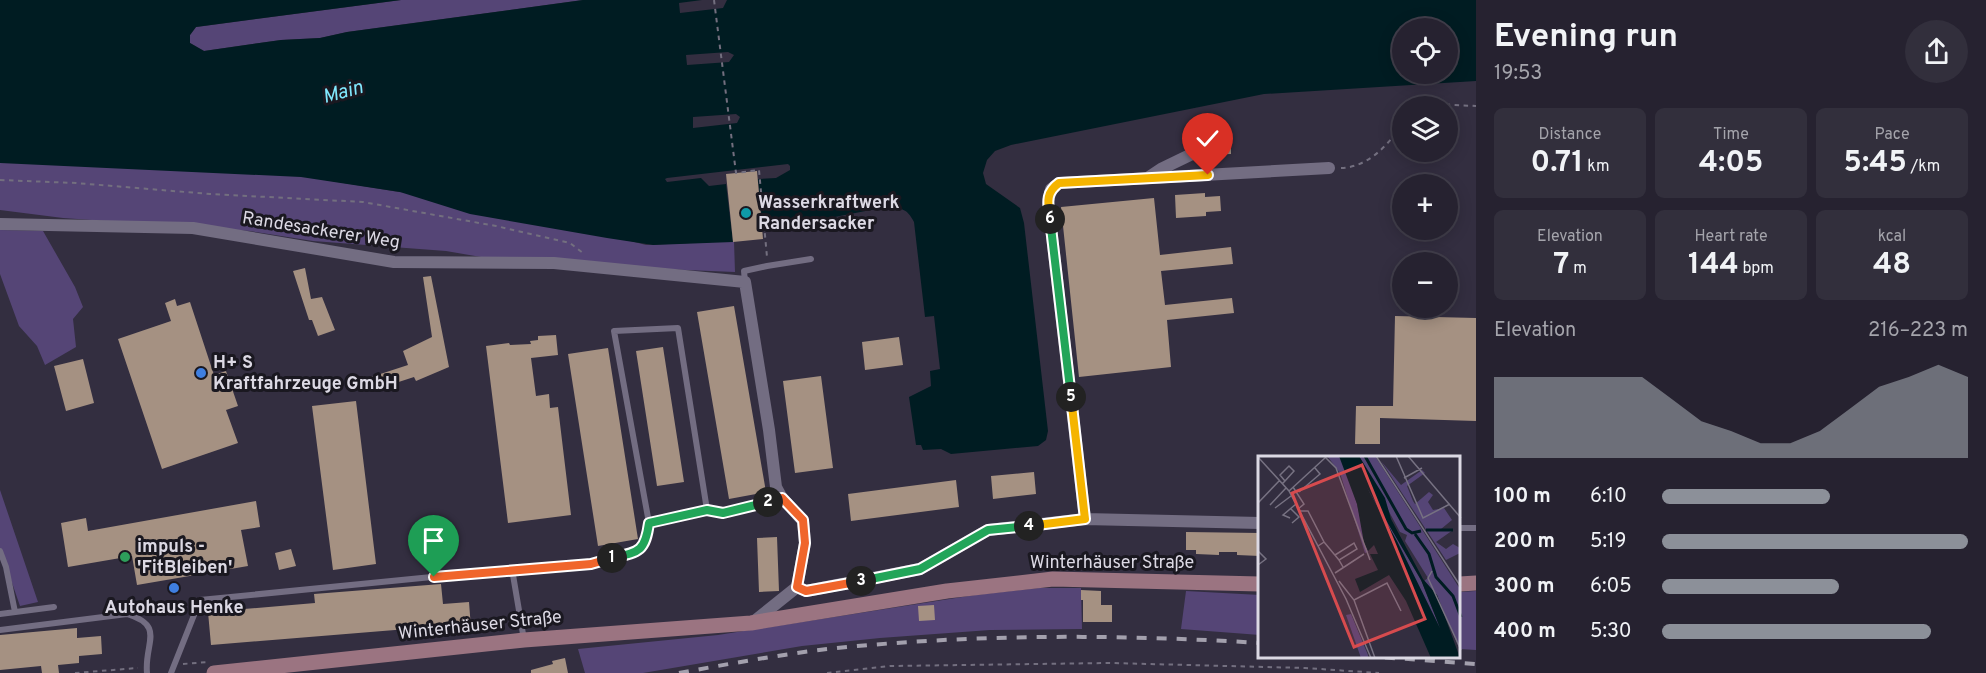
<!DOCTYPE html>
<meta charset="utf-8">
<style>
:root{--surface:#262230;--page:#322f3c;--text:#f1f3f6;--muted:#a4a4ab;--line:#423f4c;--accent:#8c9099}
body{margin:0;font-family:Overpass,sans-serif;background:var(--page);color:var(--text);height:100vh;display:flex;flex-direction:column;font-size:22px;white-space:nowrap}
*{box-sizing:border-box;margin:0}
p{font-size:20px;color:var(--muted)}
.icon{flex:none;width:33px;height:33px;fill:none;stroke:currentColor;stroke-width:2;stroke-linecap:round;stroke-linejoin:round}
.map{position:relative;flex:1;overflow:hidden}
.drawer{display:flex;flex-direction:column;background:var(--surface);width:510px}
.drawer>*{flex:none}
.controls{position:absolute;left:1392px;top:18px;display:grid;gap:12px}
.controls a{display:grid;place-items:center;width:66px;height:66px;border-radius:50%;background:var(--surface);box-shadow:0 3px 15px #0003,0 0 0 2px var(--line);font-size:30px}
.pin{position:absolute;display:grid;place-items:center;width:51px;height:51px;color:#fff;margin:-62px -26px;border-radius:50% 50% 50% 0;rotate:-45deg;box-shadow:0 0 6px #0007}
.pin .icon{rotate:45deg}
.km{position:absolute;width:30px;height:30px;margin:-15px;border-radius:50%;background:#222;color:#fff;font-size:16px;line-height:30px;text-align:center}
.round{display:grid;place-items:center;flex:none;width:63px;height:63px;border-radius:32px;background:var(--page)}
.overview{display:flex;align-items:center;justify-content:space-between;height:102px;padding:0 18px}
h1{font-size:33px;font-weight:700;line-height:45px}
.figures{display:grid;grid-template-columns:repeat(3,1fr);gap:9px;height:102px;padding:6px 18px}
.figures div{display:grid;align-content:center;border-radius:9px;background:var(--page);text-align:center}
.figures b{font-size:30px;font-weight:700}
.figures small{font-size:16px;font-weight:400}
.figures p{font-size:16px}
.chart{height:168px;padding:12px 18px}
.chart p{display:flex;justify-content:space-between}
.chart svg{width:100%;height:108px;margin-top:6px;fill:var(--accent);opacity:.7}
ul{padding:0 18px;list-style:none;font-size:20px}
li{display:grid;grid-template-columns:96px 72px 1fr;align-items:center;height:45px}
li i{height:15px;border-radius:8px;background:var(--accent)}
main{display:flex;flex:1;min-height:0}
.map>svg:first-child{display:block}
.green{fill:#554576}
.water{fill:#001c22;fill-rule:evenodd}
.building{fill:#a59182}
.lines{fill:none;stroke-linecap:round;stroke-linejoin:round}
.path{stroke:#736f7f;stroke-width:2;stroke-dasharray:4.5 4.5;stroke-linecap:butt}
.service{stroke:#736d82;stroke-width:6}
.minor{stroke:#736d82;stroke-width:12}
.secondary{stroke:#9b7481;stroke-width:15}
.rail{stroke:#a3a0ad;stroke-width:4;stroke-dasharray:10 10;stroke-linecap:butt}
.split-1-casing{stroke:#fff;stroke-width:12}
.split-2-casing{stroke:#fff;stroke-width:12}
.split-3-casing{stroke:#fff;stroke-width:12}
.split-4-casing{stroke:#fff;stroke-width:12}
.split-5-casing{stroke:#fff;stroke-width:12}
.split-6-casing{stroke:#fff;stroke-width:12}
.split-7-casing{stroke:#fff;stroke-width:12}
.split-1{stroke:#f0652b;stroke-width:8}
.split-2{stroke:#22a559;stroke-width:8}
.split-3{stroke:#f0652b;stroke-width:8}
.split-4{stroke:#22a559;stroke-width:8}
.split-5{stroke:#f5b400;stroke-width:8}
.split-6{stroke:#22a559;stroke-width:8}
.split-7{stroke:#f5b400;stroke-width:8}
.culture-dot{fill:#0f9aa8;stroke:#1a1820;stroke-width:2}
.shop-dot{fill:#3f7fe0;stroke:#1a1820;stroke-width:2}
.leisure-dot{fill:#2e9e5b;stroke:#1a1820;stroke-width:2}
.labels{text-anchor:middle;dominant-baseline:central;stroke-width:6;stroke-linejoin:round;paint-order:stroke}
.poi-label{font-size:18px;font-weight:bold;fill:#dcd9e4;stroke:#1a1820;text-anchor:start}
.street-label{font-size:18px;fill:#dcd9e4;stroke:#1a1820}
.water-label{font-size:20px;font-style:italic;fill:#81e9fe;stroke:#1a1820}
.inset-river{fill:none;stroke:#001c22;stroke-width:3}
.inset-road{fill:none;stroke:#777282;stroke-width:1.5}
.view{fill:#d74b4e;fill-opacity:0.15;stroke:#d74b4e;stroke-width:3}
.inset-edge{fill:none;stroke:#dcd9e4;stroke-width:3}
</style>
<main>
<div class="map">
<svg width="1476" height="673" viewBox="0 0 1476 673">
<rect width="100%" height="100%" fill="#332e40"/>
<path class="green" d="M 401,0 L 583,0 L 347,32 L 320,38 L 281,40 L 204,51 L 190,43 L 190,35 L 196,27 Z
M 0,152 L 301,176 L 399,192 L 489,198 L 561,223 L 646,245 L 734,241 L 735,272 L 516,263 L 446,251 L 313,241 L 250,231 L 63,218 L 0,210 Z
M 0,230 L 43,231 L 75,287 L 83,307 L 73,319 L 76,347 L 45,365 L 37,346 L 19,326 L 0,274 Z
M 0,490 L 38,602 L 20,606 L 0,548 Z
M 1039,588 L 1081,588 L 1082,629 L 990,630 L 880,638 L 802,646 L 643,673 L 585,673 L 578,649 L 718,635 L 975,595 Z
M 1186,591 L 1260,595 L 1260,635 L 1181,629 Z
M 1476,591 L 1476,650 L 1460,649 L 1460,592 Z"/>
<path class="water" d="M 0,0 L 401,0 L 196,27 L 190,35 L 190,43 L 204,51 L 281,40 L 320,38 L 347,32 L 583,0 L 702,0 L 679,3 L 680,13 L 723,8 L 727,0 L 1476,0 L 1476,81 L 1264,94 L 1011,145 L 995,151 L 987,160 L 983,173 L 986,184 L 1020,208 L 1024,223 L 1048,431 L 1046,440 L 1038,446 L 951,454 L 941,449 L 923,450 L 921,445 L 916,445 L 909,397 L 931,386 L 930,371 L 940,369 L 934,316 L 925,317 L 914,222 C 907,208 901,208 886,207 L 763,231 L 758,179 L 776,178 L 790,170 L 790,166 L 788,164 L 667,178 L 665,179 L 667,182 L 701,178 L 709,186 L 726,184 L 733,242 L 653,245 L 607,238 L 470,214 L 400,192 L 301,177 L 0,163 ZM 1402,28 L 1448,28 L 1448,74 L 1402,74 ZM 728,52 L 734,55 L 729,62 L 687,65 L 686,55 ZM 736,114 L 740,117 L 737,123 L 693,128 L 693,117 Z"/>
<path class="building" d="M 1231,135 L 1231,154 L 1200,155 L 1197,148 L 1197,137 Z
M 757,171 L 763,239 L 733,242 L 726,174 Z
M 1205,193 L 1205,197 L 1220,196 L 1221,211 L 1206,212 L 1206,216 L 1176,218 L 1175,195 Z
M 1154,198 L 1160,255 L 1231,247 L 1233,264 L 1161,271 L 1165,305 L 1232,298 L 1234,313 L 1167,320 L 1171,367 L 1079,377 L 1061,207 Z
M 305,268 L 311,299 L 322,297 L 335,330 L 318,336 L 312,320 L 309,320 L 293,271 Z
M 431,276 L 449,367 L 416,381 L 414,377 L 371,391 L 368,378 L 408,365 L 403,351 L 432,337 L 423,277 Z
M 175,299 L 177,306 L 190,302 L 214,375 L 226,371 L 238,406 L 226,410 L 238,443 L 162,469 L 118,339 L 171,321 L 165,303 Z
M 734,306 L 766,492 L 729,499 L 697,312 Z
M 1395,316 L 1476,318 L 1476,421 L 1380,418 L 1380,444 L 1355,444 L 1356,406 L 1393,406 Z
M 556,335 L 558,355 L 531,358 L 536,396 L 549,394 L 550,408 L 558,407 L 571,515 L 508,523 L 486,346 L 509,343 L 510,345 L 531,344 L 530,341 L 538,340 L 538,336 Z
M 899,337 L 903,365 L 865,370 L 862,342 Z
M 663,347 L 684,482 L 657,486 L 636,351 Z
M 608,348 L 638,539 L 598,546 L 568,354 Z
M 83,359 L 94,403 L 66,411 L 54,366 Z
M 821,376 L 833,468 L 795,473 L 783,381 Z
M 356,401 L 376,564 L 333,570 L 312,406 Z
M 1034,472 L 1036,494 L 993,499 L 991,476 Z
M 956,480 L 959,507 L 851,521 L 848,494 Z
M 256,501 L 260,527 L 241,530 L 248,566 L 137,585 L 132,556 L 68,567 L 61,523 L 86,518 L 88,531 Z
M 1186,532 L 1260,533 L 1260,556 L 1237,555 L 1237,552 L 1219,552 L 1219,555 L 1196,554 L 1196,550 L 1186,550 Z
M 777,537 L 779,591 L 759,592 L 757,538 Z
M 291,549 L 296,566 L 279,570 L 275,553 Z
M 441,584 L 443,604 L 469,602 L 471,628 L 445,631 L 444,626 L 211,645 L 208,612 L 315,603 L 314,594 Z
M 1081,590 L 1101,591 L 1101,605 L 1112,605 L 1112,622 L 1083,622 L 1083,600 L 1081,600 Z
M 934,605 L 935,620 L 919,621 L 918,606 Z
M 77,628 L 77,638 L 101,636 L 102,654 L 79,656 L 79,663 L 58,665 L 59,673 L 42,673 L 41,666 L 0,670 L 0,635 Z
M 565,658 L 568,673 L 531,673 L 531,670 L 553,664 L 552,661 Z"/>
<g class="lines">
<path class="path" d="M 714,0 L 736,173 L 759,170 L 767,257
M 1428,106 L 1433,104 L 1476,106
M 1341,168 C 1368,167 1387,146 1402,125
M 0,180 L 76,183 L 210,194 L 363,202 L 496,226 L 570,243 L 583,253
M 183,664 L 207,662
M 75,673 L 138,668
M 827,673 L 890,666 L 1110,663 L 1305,668 L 1379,673"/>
<path class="service" d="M 745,282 L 744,271 L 767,266 L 811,259
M 649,523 L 614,331 L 678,328 L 707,510 L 723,513 L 782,498
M 1460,528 L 1476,528
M 0,551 L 6,567 L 15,612
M 512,569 L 591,564 L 637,552 L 647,539 L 649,523 L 707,510
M 0,614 L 54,607
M 0,630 L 127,614 C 166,626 144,643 147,673
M 171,673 L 200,600 L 512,569 L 524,640"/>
<path class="minor" d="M 1149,177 L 1161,169 L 1192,154
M 0,224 L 193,228 L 394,262 L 554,263 L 745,282 L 769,430 L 776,487 L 782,498 L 803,521 L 805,543 L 797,587 L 752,623
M 1085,519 L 1048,202 L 1051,189 L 1059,183 L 1329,168
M 797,587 L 806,591 L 920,569 L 988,530 L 1085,519 L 1260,523"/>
<path class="secondary" d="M 1460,584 L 1476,583
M 214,673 L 524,640 L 751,623 L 947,591 L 1053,579 L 1260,584"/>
<path class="rail" d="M 1365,656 L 1476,664
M 679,673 C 728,664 778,655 827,649 C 971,634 1116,634 1260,643"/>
</g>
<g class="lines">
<defs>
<path id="split-1" d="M 434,577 L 591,564 L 612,558"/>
<path id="split-2" d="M 612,558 C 639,552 645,552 649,523 L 707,510 L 723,513 L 768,502"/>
<path id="split-3" d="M 768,502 L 782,498 L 803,520 L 805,543 L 797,587 L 806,591 L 861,581"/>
<path id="split-4" d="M 861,581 L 920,569 L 988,530 L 1029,526"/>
<path id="split-5" d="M 1029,526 L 1085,519 L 1071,397"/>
<path id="split-6" d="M 1050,219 L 1071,397"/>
<path id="split-7" d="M 1050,219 C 1048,203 1045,193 1059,183 L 1208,175"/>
</defs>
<use href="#split-1" class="split-1-casing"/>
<use href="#split-2" class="split-2-casing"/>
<use href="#split-3" class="split-3-casing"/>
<use href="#split-4" class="split-4-casing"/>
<use href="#split-5" class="split-5-casing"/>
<use href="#split-6" class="split-6-casing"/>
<use href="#split-7" class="split-7-casing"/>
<use href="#split-1" class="split-1"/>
<use href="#split-2" class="split-2"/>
<use href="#split-3" class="split-3"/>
<use href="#split-4" class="split-4"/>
<use href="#split-5" class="split-5"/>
<use href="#split-6" class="split-6"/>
<use href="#split-7" class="split-7"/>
</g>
<circle class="culture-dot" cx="746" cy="213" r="6"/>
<g class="shop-dot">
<circle cx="201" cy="373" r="6"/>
<circle cx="174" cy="588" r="6"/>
</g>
<circle class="leisure-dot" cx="125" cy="557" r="6"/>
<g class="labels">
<g class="poi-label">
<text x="758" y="203">Wasserkraftwerk<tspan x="758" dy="21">Randersacker</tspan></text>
<text x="213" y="363">H+ S<tspan x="213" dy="21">Kraftfahrzeuge GmbH</tspan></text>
<text x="137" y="547">impuls -<tspan x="137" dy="21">'FitBleiben'</tspan></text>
<text x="174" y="608" text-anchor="middle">Autohaus Henke</text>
</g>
<g class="street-label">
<text transform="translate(321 231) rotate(9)">Randesackerer Weg</text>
<text x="1112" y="563">Winterhäuser Straße</text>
<text transform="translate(480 626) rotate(-6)">Winterhäuser Straße</text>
</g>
<g class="water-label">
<text transform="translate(343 93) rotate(-15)">Main</text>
</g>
</g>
<g transform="translate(1258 456)">
<rect width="202" height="202" fill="#332e40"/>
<path d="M 80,0 L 85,4 L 99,48 L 110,96 L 107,97 L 82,17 L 70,1 ZM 101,0 L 117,0 L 202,133 L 202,194 L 179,139 L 166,125 L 170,122 L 147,85 L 149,79 L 142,76 ZM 123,5 L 143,29 L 164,14 L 167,17 L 149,30 L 155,45 L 157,48 L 171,36 L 175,39 L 170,46 L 175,54 L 186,52 L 194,64 L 183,73 L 195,74 L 178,86 L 188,93 L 195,88 L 202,92 L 202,97 L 188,104 ZM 110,30 L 164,126 L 186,182 L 108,32 ZM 93,158 L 110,199 L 110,201 L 103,202 L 88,159 Z" fill="#554576"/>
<path d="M 81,0 L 101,0 L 127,42 L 133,63 L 165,123 L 179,139 L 202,202 L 173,202 L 148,145 L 131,119 L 102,136 L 97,123 L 120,114 L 112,98 L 120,98 L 116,89 L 110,95 L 106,87 L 99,48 ZM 108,30 L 163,124 L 182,172 L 139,85 Z" fill="#001c22" fill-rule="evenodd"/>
<path class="inset-river" d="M 107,0 L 148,73 L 154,77 L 163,75M 168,74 L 195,74M 157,78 L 171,98 L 178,121 L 195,140 L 203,161"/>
<path class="inset-road" d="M 118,0 L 203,131M 138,0 L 165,62 L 192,48M 150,0 L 203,62M 0,1 L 31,35 L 88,143 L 113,202M 68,2 L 78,12 L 112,104M 146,22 L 164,12M 24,27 L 25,27 L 27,25 L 36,15 L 31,10 L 22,19 L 27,25M 35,31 L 46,48 L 40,53M 31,35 L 68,1M 41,36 L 62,18 L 57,12M 0,47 L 22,24M 12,49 L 28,32M 17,52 L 33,40M 33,53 L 41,61 L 34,67M 41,55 L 50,55 L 66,86 L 60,90M 32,62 L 25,59 L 38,48M 66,86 L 81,104M 0,95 L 8,103 L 0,109M 77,99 L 96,87 L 99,93 L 81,104 L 85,111M 174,115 L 170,122 L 203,194M 77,117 L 106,98M 81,125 L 96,144 L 117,202M 96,144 L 129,127 L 143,155"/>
<path class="view" d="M 104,9 L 167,163 L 96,191 L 34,37 Z"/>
<rect width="202" height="202" class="inset-edge"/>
</g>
</svg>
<div class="controls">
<a><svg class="icon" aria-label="locate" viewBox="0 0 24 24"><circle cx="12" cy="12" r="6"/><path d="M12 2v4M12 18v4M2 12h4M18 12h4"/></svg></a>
<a><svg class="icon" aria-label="layers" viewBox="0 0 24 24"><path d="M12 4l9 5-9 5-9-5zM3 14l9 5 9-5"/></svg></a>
<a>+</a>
<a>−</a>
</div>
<div class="pin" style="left:434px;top:577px;background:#1e9e55"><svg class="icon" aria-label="arrive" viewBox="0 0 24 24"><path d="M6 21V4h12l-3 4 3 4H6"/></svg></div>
<div class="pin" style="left:1208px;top:175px;background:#d93025"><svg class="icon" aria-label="check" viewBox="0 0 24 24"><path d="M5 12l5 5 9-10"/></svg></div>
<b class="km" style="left:612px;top:558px">1</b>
<b class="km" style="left:768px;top:502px">2</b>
<b class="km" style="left:861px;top:581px">3</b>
<b class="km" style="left:1029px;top:526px">4</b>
<b class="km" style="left:1071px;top:397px">5</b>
<b class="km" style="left:1050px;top:219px">6</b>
</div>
<section class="drawer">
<div class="overview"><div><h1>Evening run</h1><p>19:53</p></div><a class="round"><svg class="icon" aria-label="share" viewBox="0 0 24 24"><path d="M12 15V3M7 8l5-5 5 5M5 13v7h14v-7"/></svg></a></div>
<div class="figures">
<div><p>Distance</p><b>0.71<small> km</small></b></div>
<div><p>Time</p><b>4:05</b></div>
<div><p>Pace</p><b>5:45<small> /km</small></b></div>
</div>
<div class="figures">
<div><p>Elevation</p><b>7<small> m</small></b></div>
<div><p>Heart rate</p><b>144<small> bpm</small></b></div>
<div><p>kcal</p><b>48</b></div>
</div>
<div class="chart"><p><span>Elevation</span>216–223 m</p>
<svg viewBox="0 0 160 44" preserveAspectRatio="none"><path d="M0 44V11L10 11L20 11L30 11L40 11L50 11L60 20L70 29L80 33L90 38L100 38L110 33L120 24L130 15L140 11L150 6L160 11V44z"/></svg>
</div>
<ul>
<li><b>100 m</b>6:10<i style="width:55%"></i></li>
<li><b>200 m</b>5:19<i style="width:100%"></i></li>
<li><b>300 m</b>6:05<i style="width:58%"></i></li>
<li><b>400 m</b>5:30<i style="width:88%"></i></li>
</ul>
</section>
</main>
